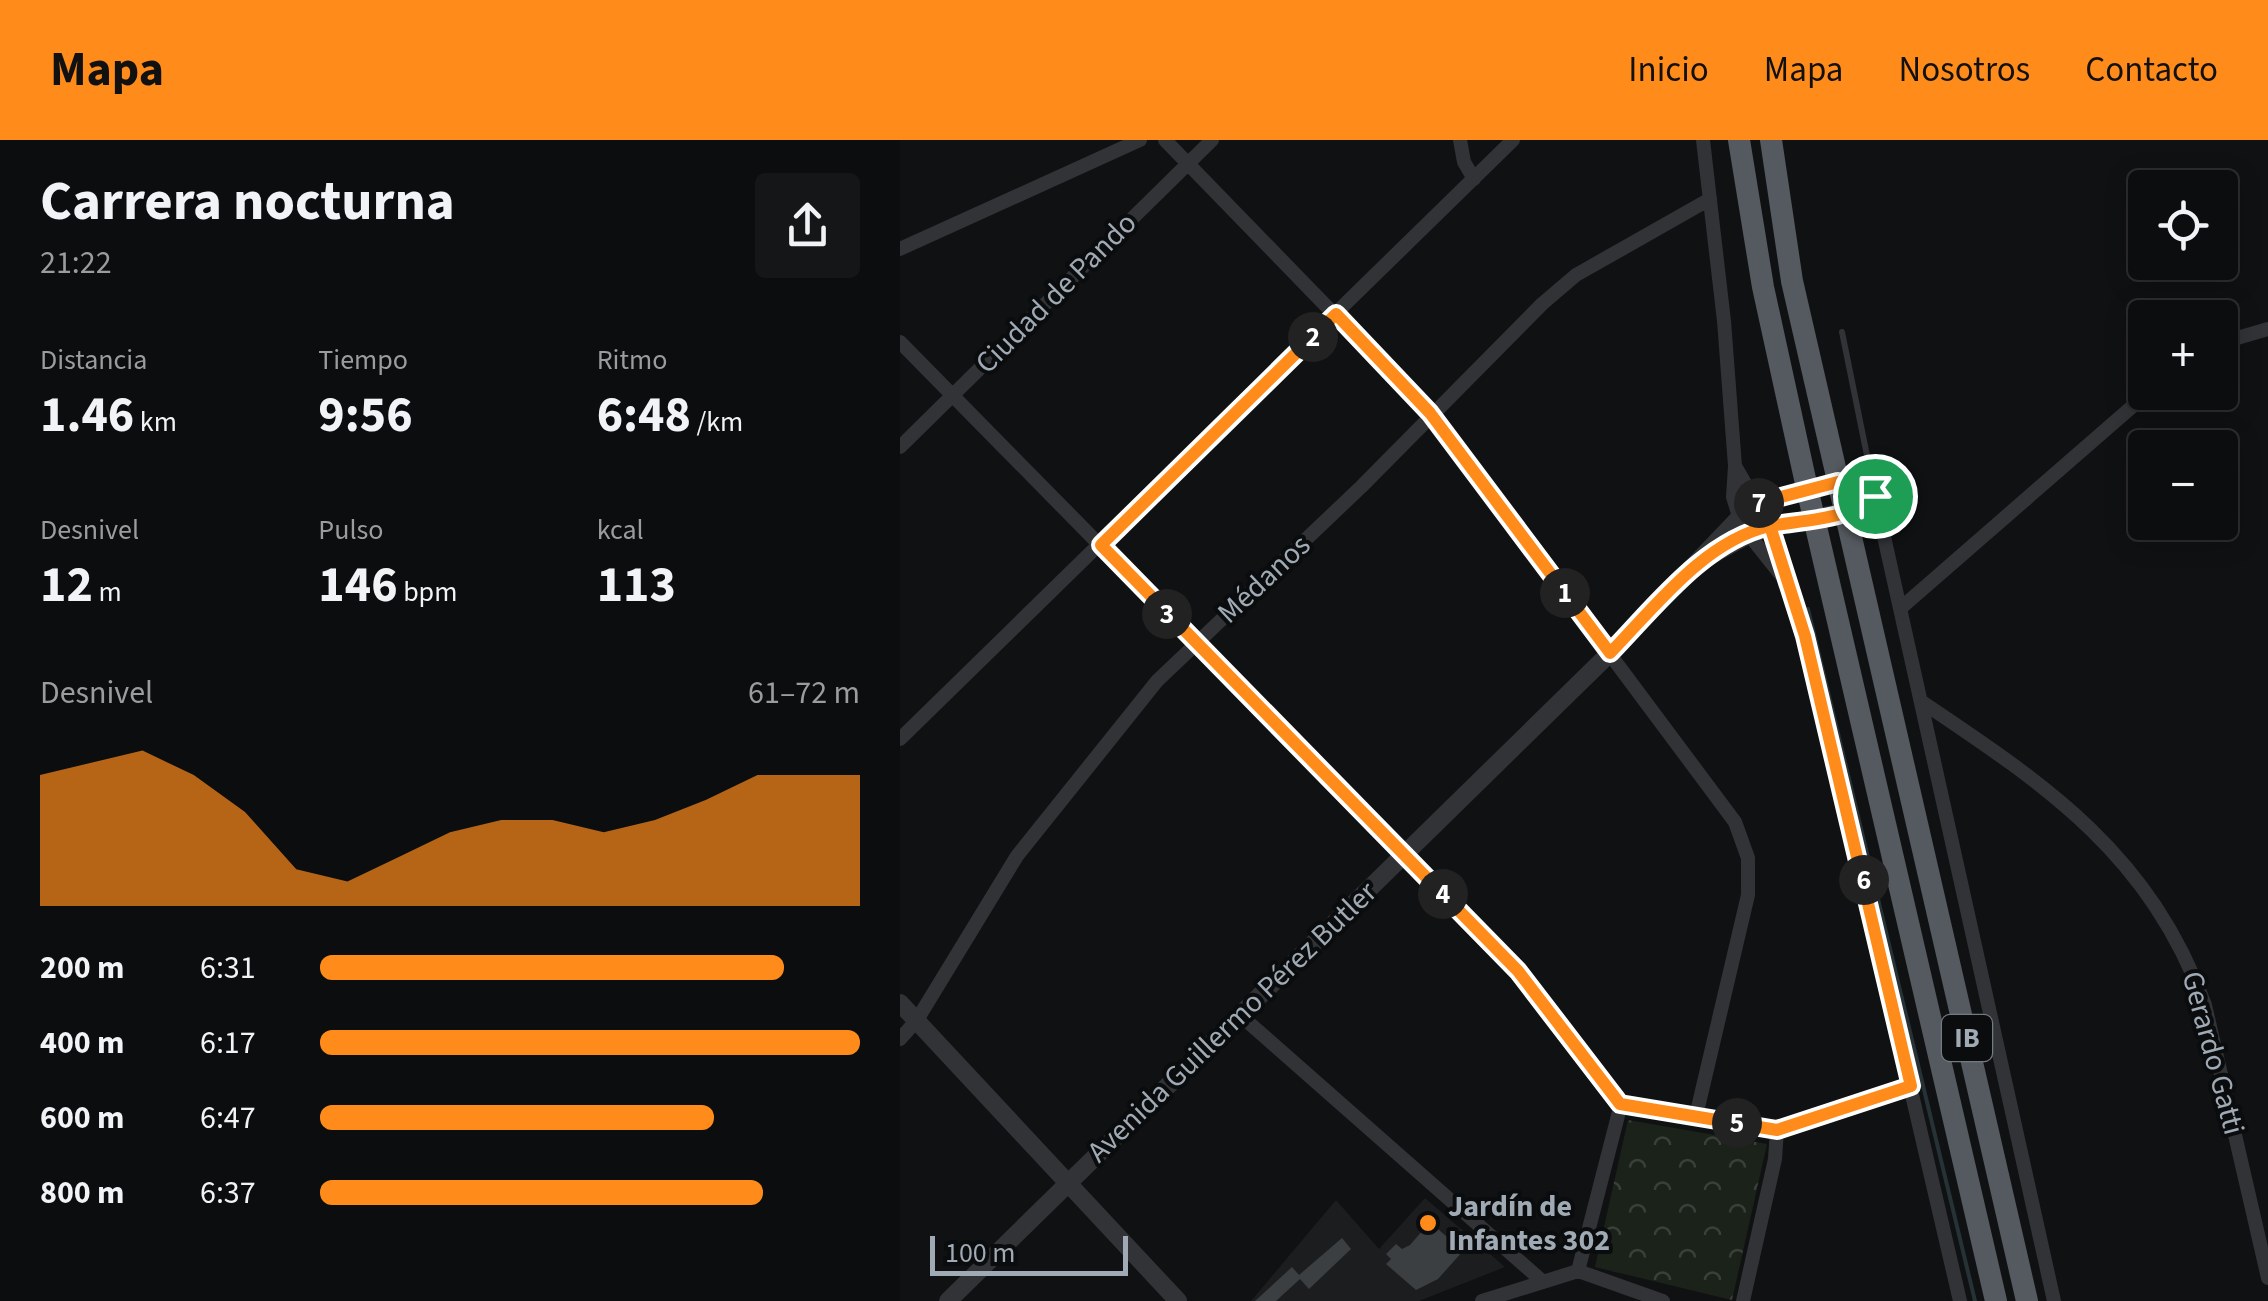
<!DOCTYPE html>
<html lang="es">
<meta charset="utf-8">
<style>
:root{--surface:#0c0d0e;--page:#151617;--text:#f1f3f6;--muted:#9a9c9e;--line:#2c2d2e;--accent:#ff8b1b}
body{margin:0;font-family:"Source Sans 3",sans-serif;background:var(--page);color:var(--text);height:100vh;display:flex;flex-direction:column;font-size:38px;white-space:nowrap}
*{box-sizing:border-box;margin:0}
p{font-size:32px;color:var(--muted)}
.icon{flex:none;width:55px;height:55px;fill:none;stroke:currentColor;stroke-width:2;stroke-linecap:round;stroke-linejoin:round}
.map{position:relative;flex:1;overflow:hidden}
.side{display:flex;flex-direction:column;background:var(--surface);width:900px}
.side>*{flex:none}
.buttons{position:absolute;left:1228px;top:30px;display:grid;gap:20px}
.buttons a{display:grid;place-items:center;width:110px;height:110px;border-radius:10px;background:var(--surface);box-shadow:0 5px 25px #0003,0 0 0 2px var(--line);font-size:50px}
.scale{position:absolute;left:30px;bottom:25px;width:198px;box-sizing:border-box;padding-left:10px;border:5px solid #a0aab4;border-top:0;font-size:28px;line-height:35px;white-space:nowrap;color:#a0aab4;-webkit-text-stroke:8px #0b0c0d;paint-order:stroke}
.pin{position:absolute;display:grid;place-items:center;width:85px;height:85px;color:#fff;margin:-42px;border:5px solid #fff;border-radius:50%;box-shadow:0 2px 10px #0007}
.km{position:absolute;width:50px;height:50px;margin:-25px;border-radius:50%;background:#222;color:#fff;font-size:28px;line-height:50px;text-align:center}
.round{display:grid;place-items:center;flex:none;width:105px;height:105px;border-radius:10px;background:var(--page)}
.headline{display:flex;align-items:center;justify-content:space-between;height:170px;padding:0 40px}
h1{font-size:55px;font-weight:700;line-height:75px}
.stats{display:grid;grid-template-columns:repeat(3,1fr);gap:15px;height:170px;padding:10px 40px}
.stats div{display:grid;align-content:center}
.stats b{font-size:50px;font-weight:700}
.stats small{font-size:28px;font-weight:400}
.stats p{font-size:28px}
.chart{height:280px;padding:20px 40px}
.chart p{display:flex;justify-content:space-between}
.chart svg{width:100%;height:180px;margin-top:10px;fill:var(--accent);opacity:.7}
ul{padding:0 40px;list-style:none;font-size:32px}
li{display:grid;grid-template-columns:160px 120px 1fr;align-items:center;height:75px}
li i{height:25px;border-radius:12px;background:var(--accent)}
header{display:flex;align-items:center;gap:60px;box-sizing:border-box;height:140px;padding:0 50px;background:var(--accent);color:#111}
header strong{font-size:48px}
nav{display:flex;gap:55px;margin-inline-start:auto;font-size:35px}
main{display:flex;flex:1;min-height:0}
.map>svg:first-child{display:block}
.built{fill:#1c1d1f}
.forest{fill:url(#forest-crowns)}
.lines{fill:none;stroke-linecap:round;stroke-linejoin:round}
.stream{stroke:#263236;stroke-width:4}
.building{fill:#3c3f42}
.service{stroke:#313337;stroke-width:6}
.minor{stroke:#313337;stroke-width:14}
.tertiary{stroke:#313337;stroke-width:18}
.trunk{stroke:#555a60;stroke-width:22}
.route-casing{stroke:#fff;stroke-width:20}
.route{stroke:#ff8b1b;stroke-width:12}
.poi-dot{fill:#ff8b1b;stroke:#0b0c0d;stroke-width:4}
.labels{text-anchor:middle;dominant-baseline:central;stroke-width:8;stroke-linejoin:round;paint-order:stroke}
.shield{fill:#0b0c0d;stroke:#737b82;stroke-width:2.5}
.shield-label{font-size:28px;font-weight:bold;fill:#a0aab4}
.street-label{font-size:30px;fill:#a0aab4;stroke:#0b0c0d}
.poi-label{font-size:30px;font-weight:bold;fill:#a0aab4;stroke:#0b0c0d;text-anchor:start}
</style>
<header>
<strong>Mapa</strong>
<nav><a>Inicio</a><a>Mapa</a><a>Nosotros</a><a>Contacto</a></nav>
</header>
<main>
<section class="side">
<div class="headline"><div><h1>Carrera nocturna</h1><p>21:22</p></div><a class="round"><svg class="icon" aria-label="share" viewBox="0 0 24 24"><path d="M12 15V3M7 8l5-5 5 5M5 13v7h14v-7"/></svg></a></div>
<div class="stats">
<div><p>Distancia</p><b>1.46<small> km</small></b></div>
<div><p>Tiempo</p><b>9:56</b></div>
<div><p>Ritmo</p><b>6:48<small> /km</small></b></div>
</div>
<div class="stats">
<div><p>Desnivel</p><b>12<small> m</small></b></div>
<div><p>Pulso</p><b>146<small> bpm</small></b></div>
<div><p>kcal</p><b>113</b></div>
</div>
<div class="chart"><p><span>Desnivel</span>61–72 m</p>
<svg viewBox="0 0 160 44" preserveAspectRatio="none"><path d="M0 44V12L10 9L20 6L30 12L40 21L50 35L60 38L70 32L80 26L90 23L100 23L110 26L120 23L130 18L140 12L150 12L160 12V44z"/></svg>
</div>
<ul>
<li><b>200 m</b>6:31<i style="width:86%"></i></li>
<li><b>400 m</b>6:17<i style="width:100%"></i></li>
<li><b>600 m</b>6:47<i style="width:73%"></i></li>
<li><b>800 m</b>6:37<i style="width:82%"></i></li>
</ul>
</section>
<div class="map">
<svg width="1368" height="1161" viewBox="0 0 1368 1161">
<defs>
<pattern id="forest-crowns" width="20" height="18" patternUnits="userSpaceOnUse" patternTransform="scale(2.5)"><rect width="20" height="18" fill="#1b221a"/><path d="M2 6a3 3 0 1 1 6 0M12 15a3 3 0 1 1 6 0" fill="none" stroke="#393f39"/></pattern>
</defs>
<rect width="100%" height="100%" fill="#101112"/>
<path class="built" d="M 525,1058 L 605,1127 L 519,1161 L 351,1161 L 436,1060 L 479,1109 Z"/>
<path class="forest" d="M 728,980 L 867,1004 L 832,1160 L 695,1127 Z"/>
<g class="lines">
<path class="stream" d="M 908,469 L 1075,1161"/>
</g>
<path class="building" d="M 530,1082 L 563,1111 L 538,1139 L 516,1150 L 486,1124 L 491,1119 L 486,1114 L 496,1104 L 502,1109 L 510,1105 Z
M 442,1098 L 451,1109 L 409,1149 L 400,1139 L 376,1161 L 355,1161 L 392,1127 L 399,1135 Z"/>
<g class="lines">
<path class="service" d="M 942,192 L 975,355"/>
<path class="minor" d="M 265,0 L 530,273 L 835,682 L 848,718 L 848,755 L 796,976
M 560,0 L 564,22 L 574,39
M 803,0 L 824,181 L 835,326 L 833,357 L 842,386 L 881,435
M 0,109 L 240,0
M 0,202 L 619,831 L 721,964
M 1320,203 L 1368,189
M 0,307 L 312,0
M 835,326 L 870,386 L 905,495 L 1060,1161
M 937,342 L 975,356 L 1154,1161
M 1002,467 L 1249,252
M 1022,562 C 1150,648 1249,714 1305,865 L 1368,1138
M 0,599 L 613,0
M 340,875 L 641,1140
M 0,899 L 17,880 L 117,716 L 257,541 L 462,346 L 642,164 L 676,135 L 810,59
M 721,964 L 877,990 L 1011,945
M 678,1131 L 721,964
M 678,1131 L 763,1161
M 582,1161 L 678,1131
M 843,1161 L 875,1019 L 877,990"/>
<path class="tertiary" d="M 815,413 L 859,389 L 944,372
M 0,863 L 278,1161
M 48,1161 L 710,513 L 845,372 L 858,363 L 937,342"/>
<path class="trunk" d="M 839,0 L 863,147 L 907,348 L 1096,1161
M 871,0 L 892,141 L 1127,1161"/>
</g>
<g class="lines">
<defs>
<path id="route" d="M 975,356 C 950,380 903,380 870,386 C 804,401 755,467 710,513 L 530,273 L 436,174 L 201,405 L 618,831 L 720,964 L 877,990 L 1011,946 L 905,496 L 870,386 L 858,363 L 938,342 L 975,356"/>
</defs>
<use href="#route" class="route-casing"/>
<use href="#route" class="route"/>
</g>
<circle class="poi-dot" cx="528" cy="1083" r="10"/>
<g class="labels">
<rect class="shield" x="1042" y="875" width="50" height="46" rx="8"/>
<g class="shield-label">
<text x="1067" y="898">IB</text>
</g>
<g class="street-label">
<text transform="translate(156 153) rotate(-45)">Ciudad de Pando</text>
<text transform="translate(364 439) rotate(-43)">Médanos</text>
<text transform="translate(332 882) rotate(-44)">Avenida Guillermo Pérez Butler</text>
<text transform="translate(1313 913) rotate(75)">Gerardo Gatti</text>
</g>
<g class="poi-label">
<text x="548" y="1066">Jardín de<tspan x="548" dy="34">Infantes 302</tspan></text>
</g>
</g>
</svg>
<div class="buttons">
<a><svg class="icon" aria-label="locate" viewBox="0 0 24 24"><circle cx="12" cy="12" r="6"/><path d="M12 2v4M12 18v4M2 12h4M18 12h4"/></svg></a>
<a>+</a>
<a>−</a>
</div>
<div class="scale">100 m</div>
<div class="pin" style="left:975px;top:356px;background:#1e9e55"><svg class="icon" aria-label="arrive" viewBox="0 0 24 24"><path d="M6 21V4h12l-3 4 3 4H6"/></svg></div>
<b class="km" style="left:665px;top:453px">1</b>
<b class="km" style="left:413px;top:197px">2</b>
<b class="km" style="left:267px;top:474px">3</b>
<b class="km" style="left:543px;top:754px">4</b>
<b class="km" style="left:837px;top:983px">5</b>
<b class="km" style="left:964px;top:740px">6</b>
<b class="km" style="left:859px;top:363px">7</b>
</div>
</main>
